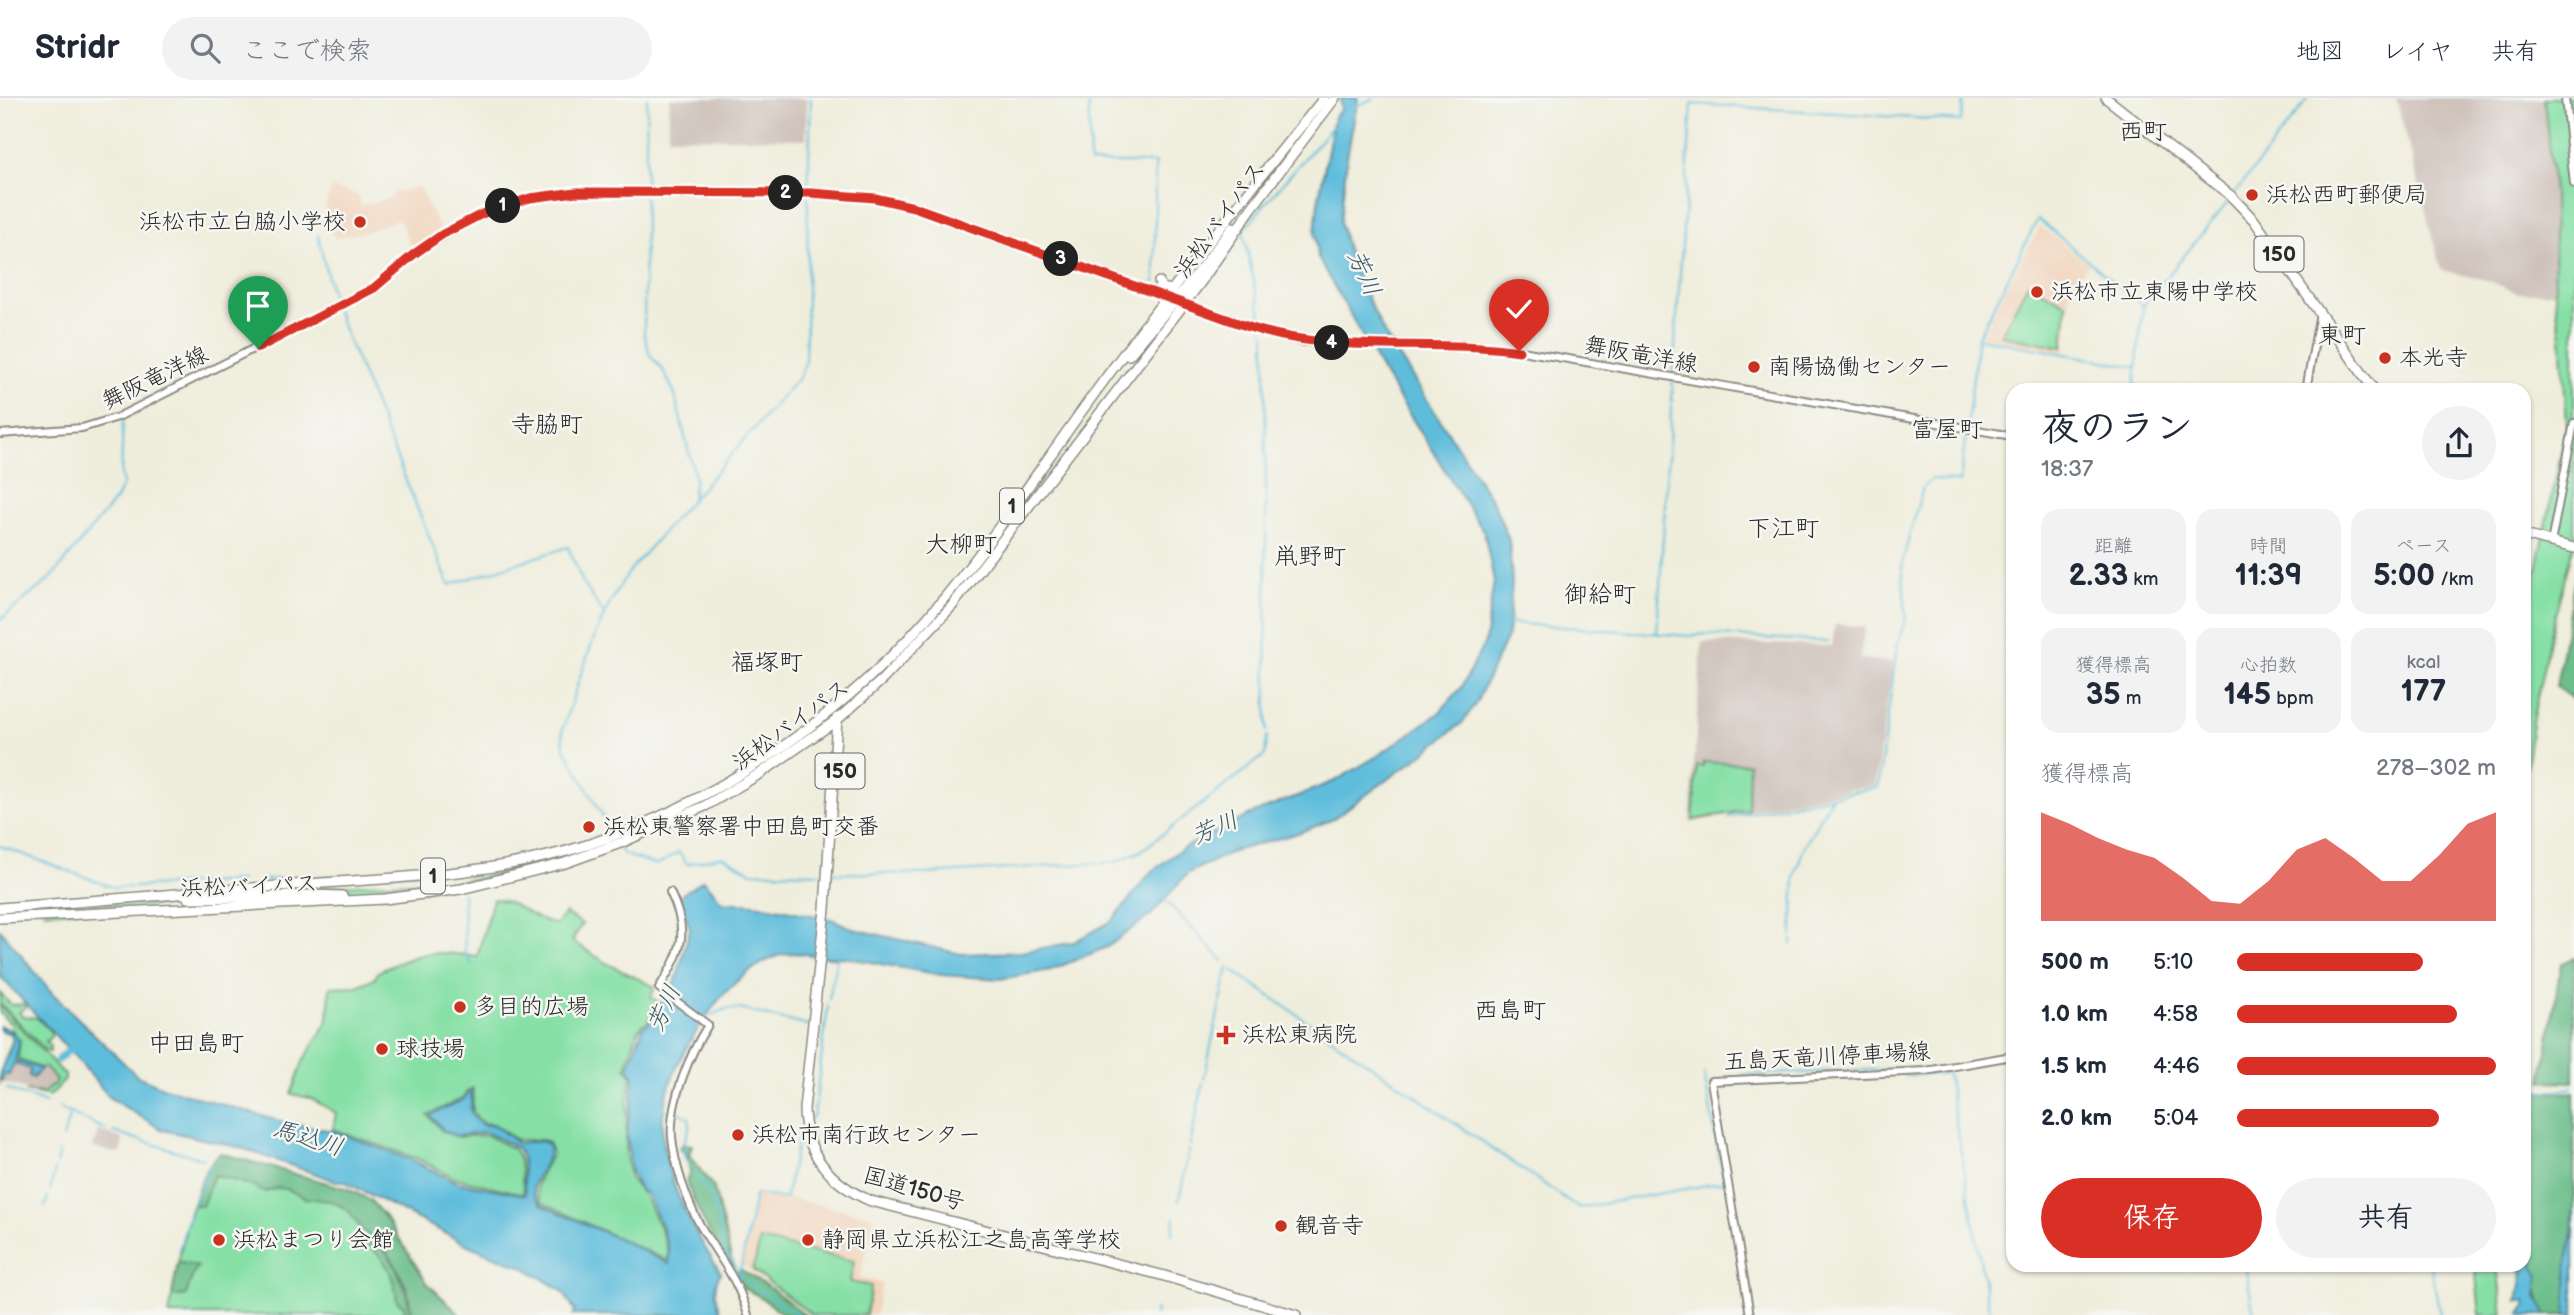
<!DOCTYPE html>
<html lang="ja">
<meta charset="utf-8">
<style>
:root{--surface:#fff;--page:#f2f2f3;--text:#1f2937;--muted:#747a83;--line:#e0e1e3;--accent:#d93025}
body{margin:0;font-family:"Balsamiq Sans","Klee One",sans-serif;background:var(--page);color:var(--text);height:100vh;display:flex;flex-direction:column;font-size:26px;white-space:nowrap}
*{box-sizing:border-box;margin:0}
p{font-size:23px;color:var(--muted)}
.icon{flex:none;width:38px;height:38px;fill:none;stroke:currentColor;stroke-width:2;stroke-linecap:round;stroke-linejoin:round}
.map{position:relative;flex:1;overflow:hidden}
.panel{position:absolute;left:2006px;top:285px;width:525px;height:889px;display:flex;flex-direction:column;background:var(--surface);border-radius:21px;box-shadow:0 2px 5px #0004}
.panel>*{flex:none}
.pin{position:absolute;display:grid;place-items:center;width:60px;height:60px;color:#fff;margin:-72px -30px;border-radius:50% 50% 50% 0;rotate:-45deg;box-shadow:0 0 7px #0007}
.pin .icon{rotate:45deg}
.km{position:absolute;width:35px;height:35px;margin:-18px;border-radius:50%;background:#222;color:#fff;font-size:19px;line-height:35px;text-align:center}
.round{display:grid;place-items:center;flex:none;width:74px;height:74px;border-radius:37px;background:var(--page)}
.head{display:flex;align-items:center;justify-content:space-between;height:119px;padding:0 35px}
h1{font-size:38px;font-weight:600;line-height:52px}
.figures{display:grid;grid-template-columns:repeat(3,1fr);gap:10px;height:119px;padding:7px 35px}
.figures div{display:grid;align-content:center;border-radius:18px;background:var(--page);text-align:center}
.figures b{font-size:30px;font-weight:600}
.figures small{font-size:19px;font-weight:400}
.figures p{font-size:19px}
.chart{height:196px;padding:14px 35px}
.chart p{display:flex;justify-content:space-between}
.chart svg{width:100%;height:126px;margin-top:7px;fill:var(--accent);opacity:.7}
.action{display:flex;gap:14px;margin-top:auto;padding:14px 35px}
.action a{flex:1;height:80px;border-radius:42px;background:var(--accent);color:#fff;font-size:28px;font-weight:600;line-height:80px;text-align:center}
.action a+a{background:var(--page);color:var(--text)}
ul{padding:0 35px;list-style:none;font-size:23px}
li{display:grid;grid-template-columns:112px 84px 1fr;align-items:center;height:52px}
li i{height:18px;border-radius:9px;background:var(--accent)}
header{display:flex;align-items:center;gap:42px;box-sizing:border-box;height:98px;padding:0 35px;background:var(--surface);border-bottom:2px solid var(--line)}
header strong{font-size:33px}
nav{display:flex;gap:38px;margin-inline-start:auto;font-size:24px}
.search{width:490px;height:63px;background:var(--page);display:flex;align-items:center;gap:18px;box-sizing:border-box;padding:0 24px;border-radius:38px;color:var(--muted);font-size:26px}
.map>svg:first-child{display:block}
.built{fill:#f1d5bd}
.industrial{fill:#cec1ba}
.green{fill:#86e0a6;stroke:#588668;stroke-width:2}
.forest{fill:#6cbe8b;stroke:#4c745b;stroke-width:2}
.water{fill:#5ebddc;stroke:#447484;stroke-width:2}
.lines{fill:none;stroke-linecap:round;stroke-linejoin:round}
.stream{stroke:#5ebddc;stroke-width:2}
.river{stroke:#5ebddc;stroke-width:7}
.secondary-casing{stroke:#8d8c83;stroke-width:10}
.highway-casing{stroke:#8d8c83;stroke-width:12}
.secondary{stroke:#fff;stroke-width:6}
.highway{stroke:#fff;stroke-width:9}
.route-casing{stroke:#fff;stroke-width:14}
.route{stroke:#d93025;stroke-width:9}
.poi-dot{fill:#c8321e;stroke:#f6f6f2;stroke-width:2.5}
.labels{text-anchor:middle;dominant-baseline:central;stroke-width:5;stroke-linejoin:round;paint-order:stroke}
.shield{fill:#f6f6f2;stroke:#686867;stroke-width:2}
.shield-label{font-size:21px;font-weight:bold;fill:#2b2b2b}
.poi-label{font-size:23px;fill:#2b2b2b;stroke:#f6f6f2;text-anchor:start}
.street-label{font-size:23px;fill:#2b2b2b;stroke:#f6f6f2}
.neighbourhood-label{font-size:24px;fill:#2b2b2b;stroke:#f6f6f2}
.water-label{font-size:24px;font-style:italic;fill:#3a5760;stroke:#f6f6f2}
</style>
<header>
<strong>Stridr</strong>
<div class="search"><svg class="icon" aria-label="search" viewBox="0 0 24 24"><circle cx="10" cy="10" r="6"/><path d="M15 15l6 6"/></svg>ここで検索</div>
<nav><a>地図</a><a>レイヤ</a><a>共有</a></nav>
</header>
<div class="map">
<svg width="2574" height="1217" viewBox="0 0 2574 1217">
<rect width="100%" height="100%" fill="#f6f6f2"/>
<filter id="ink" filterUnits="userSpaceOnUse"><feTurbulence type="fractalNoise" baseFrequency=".0143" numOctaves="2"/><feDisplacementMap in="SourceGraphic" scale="14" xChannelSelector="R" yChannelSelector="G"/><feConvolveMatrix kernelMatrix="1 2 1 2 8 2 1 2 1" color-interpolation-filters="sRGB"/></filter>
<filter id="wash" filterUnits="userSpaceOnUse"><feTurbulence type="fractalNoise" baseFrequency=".00686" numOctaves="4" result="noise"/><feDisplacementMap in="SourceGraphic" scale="28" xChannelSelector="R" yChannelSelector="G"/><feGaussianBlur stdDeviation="1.57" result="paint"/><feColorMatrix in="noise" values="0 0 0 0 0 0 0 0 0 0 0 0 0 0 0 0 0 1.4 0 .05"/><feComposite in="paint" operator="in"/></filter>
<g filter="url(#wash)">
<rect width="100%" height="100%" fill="#efeddb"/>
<path class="built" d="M 419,89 L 441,134 L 413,153 L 399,121 L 368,133 L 337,140 L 332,137 L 326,113 L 326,105 L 332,90 L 358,97 L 361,108 L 392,99 L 392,95 Z
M 2040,128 L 2089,166 L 2070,188 L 2065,254 L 1982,239 L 2001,199 Z
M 759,1097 L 785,1103 L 787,1100 L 874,1118 L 860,1180 L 882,1185 L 875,1217 L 813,1217 L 742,1167 L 756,1098 Z"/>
<path class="industrial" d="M 670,0 L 807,0 L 806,41 L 668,39 Z
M 2396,0 L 2544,0 L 2552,69 L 2554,194 L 2518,195 L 2486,182 L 2441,172 Z
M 1835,526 L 1865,529 L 1860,561 L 1893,564 L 1875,687 L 1690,725 L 1702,544 L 1832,548 Z
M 14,965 L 39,975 L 44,969 L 55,980 L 56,984 L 41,995 L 1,984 Z
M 98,1032 L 123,1041 L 121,1056 L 93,1050 Z"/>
<path class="green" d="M 2544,0 L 2574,0 L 2574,446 L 2552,528 L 2533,619 L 2524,691 L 2524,535 L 2567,325 L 2561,239 L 2555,199 L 2553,94 Z
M 2028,185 L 2067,206 L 2063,249 L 2001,237 Z
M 1703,664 L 1749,666 L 1748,712 L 1693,722 L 1697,668 L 1703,669 Z
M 520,771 L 521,773 C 479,783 437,792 393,796 C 352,800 310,794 268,797 L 267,794 L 380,785 L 452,784 Z
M 493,801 C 516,802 533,823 556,826 L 565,815 L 582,826 L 572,843 L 608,866 L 655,889 L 651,899 L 659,905 L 647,925 L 643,926 L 638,932 L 626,970 L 632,978 L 627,1002 L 626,1058 L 630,1080 L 645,1099 L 661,1132 L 668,1153 L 668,1163 L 542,1105 C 528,1086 546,1072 552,1055 L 549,1046 L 545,1042 L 517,1042 L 494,1026 L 484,1025 L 478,1021 L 473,1013 L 473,990 L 467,993 L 463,1000 L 428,1017 L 443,1034 L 458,1039 L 486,1037 L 514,1051 L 519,1059 L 524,1096 L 455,1080 L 418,1061 L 333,1031 L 336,1015 L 310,1000 L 291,996 L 303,964 L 328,922 L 330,889 L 357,888 L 375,880 L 378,874 C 420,854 431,851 477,859 Z
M 146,802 L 249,803 L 45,814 L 43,811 Z
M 0,895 L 11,907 L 24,906 L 26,909 L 19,914 L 22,918 L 37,920 L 51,934 L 51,939 L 46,943 L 50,949 L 50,954 L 46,953 L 0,905 Z
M 0,908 L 65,977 L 65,982 L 50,998 L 26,993 L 43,995 L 54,986 L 56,982 L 45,969 L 40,970 L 18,961 L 20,942 L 11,931 L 12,927 L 0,915 Z
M 220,1055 L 348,1091 L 370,1102 L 386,1120 L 427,1185 L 460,1217 L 169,1217 C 175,1179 191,1078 220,1055 Z
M 760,1142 L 854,1163 L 850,1184 L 871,1188 L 866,1217 L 812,1217 L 753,1172 Z
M 2475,1167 L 2497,1167 L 2503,1217 L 2480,1217 Z"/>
<path class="forest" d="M 2574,485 L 2574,602 L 2556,589 Z
M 2574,860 L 2574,984 L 2542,983 L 2561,866 Z
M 2524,993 L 2574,995 L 2574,1217 L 2544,1217 L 2524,1140 Z
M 683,1046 L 692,1047 L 689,1057 L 714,1090 L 733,1168 L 730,1170 C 713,1142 697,1114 686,1083 L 690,1073 L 685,1054 L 679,1051 Z
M 220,1055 L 348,1091 L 370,1102 L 386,1120 L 427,1185 L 460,1217 L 412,1217 L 407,1190 L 393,1162 L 384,1150 L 362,1132 L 347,1111 L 330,1103 L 305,1100 L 287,1091 L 278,1090 L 266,1094 L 258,1092 L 257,1089 L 214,1077 L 202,1108 L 195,1107 C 196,1091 208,1064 220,1055 Z
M 365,1141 C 392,1147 408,1192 410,1217 L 403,1217 L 405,1209 L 397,1203 C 394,1178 386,1160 365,1144 Z
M 178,1164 L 198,1169 L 192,1179 L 186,1197 L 175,1199 L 172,1196 Z
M 740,1171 L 772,1191 L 805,1217 L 784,1217 L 759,1198 L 743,1190 L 736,1178 Z"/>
<path class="water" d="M 1340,0 L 1358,0 L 1347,59 L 1340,125 L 1351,165 L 1384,235 L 1493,404 L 1509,442 L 1512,484 L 1508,537 L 1476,605 L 1463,624 L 1420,658 L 1331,722 L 1298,735 L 1234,753 L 1188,775 L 1151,817 L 1107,849 L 1051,872 L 1000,881 L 941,877 L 843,859 C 820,862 796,849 775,859 C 744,872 719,898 701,926 C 683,953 666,985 663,1018 C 658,1070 693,1133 721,1175 C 711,1188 717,1203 722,1217 L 573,1217 L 575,1213 L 562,1193 L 525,1170 L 470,1148 L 344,1083 L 336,1083 L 238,1049 L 163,1032 L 110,1000 L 79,963 L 0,878 L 0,831 L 52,895 L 137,978 L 165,990 L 280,1023 L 333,1033 L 412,1062 L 456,1084 L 525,1097 L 522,1058 L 516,1049 L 486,1034 L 457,1038 L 444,1033 L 430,1017 L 463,1002 L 471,992 L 471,1014 L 477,1023 L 483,1027 L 494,1027 L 518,1045 L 544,1043 L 549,1048 C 552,1070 517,1086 543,1108 L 620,1141 L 669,1166 L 669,1152 L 661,1127 L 647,1096 L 640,1092 L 631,1075 L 627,1036 L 634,978 L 628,970 L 643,929 L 648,926 L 676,883 L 690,830 L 680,802 L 681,797 L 703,782 C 712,789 715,797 722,804 L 755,806 L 831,821 L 854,831 L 961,856 L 1021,854 L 1074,844 L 1112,823 L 1151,774 L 1183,750 L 1254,715 L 1335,683 L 1379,657 L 1439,615 L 1461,590 L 1485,544 L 1494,483 L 1484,434 L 1384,276 L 1318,160 L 1315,135 L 1318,105 L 1334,19 L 1341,12 Z
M 0,928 C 21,935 22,942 15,962 L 41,971 L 33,980 L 29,978 L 30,971 L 14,965 L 9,977 L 5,976 L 0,985 L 0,975 L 13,941 L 11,936 L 0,932 Z
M 2574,1108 L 2574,1217 L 2566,1217 L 2568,1183 L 2567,1167 L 2572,1138 Z
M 2524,1124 L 2525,1143 L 2539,1179 L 2537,1199 L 2544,1211 L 2545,1217 L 2520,1217 L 2527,1207 L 2525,1203 L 2518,1203 L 2523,1175 L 2512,1167 L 2524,1167 Z"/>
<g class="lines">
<path class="stream" d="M 1089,0 L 1090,65 L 1155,65 L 1155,191
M 1354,9 L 1374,0
M 645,93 L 647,0
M 808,93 L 811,0
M 2234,96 L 2309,0
M 645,99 L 644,236 L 650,257 L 663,272 L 674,294 L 695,379 L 692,401
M 318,137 L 334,207
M 336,212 L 449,487 L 568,449 L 583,485 L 603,515
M 1264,230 L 1243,133 L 1263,108 L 1332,29
M 1265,235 L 1267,633
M 1979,240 L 2136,269
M 1673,276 L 1692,6 L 1961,23 L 1964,0
M 2134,292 L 2143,208 L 2229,103
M 0,522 L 52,479 L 116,401 L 123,386 L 121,377 L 123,321
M 1508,525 L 1691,538 L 1704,536 L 1828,544
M 1657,535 L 1673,281
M 1729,719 L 1878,689 L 1897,548 L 1906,519 L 1902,465 L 1923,389 L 1933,381 L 1960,384 L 1978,239 L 2038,121 L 2143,208
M 611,733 L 564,649 L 562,633 C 581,578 596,519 631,471 L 800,278 L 805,265 L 807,200 L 808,99
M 0,748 L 115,790 L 241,783
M 620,750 L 623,756 L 657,767 L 679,754 L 687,766 L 722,758 L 752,774 L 824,775
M 830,775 L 928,776 L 1115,764 L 1141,753 L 1265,657 L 1267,638
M 262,782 L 417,774 L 459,769
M 463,795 L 465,854 L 472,867
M 1164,801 L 1223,863
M 1792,837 L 1795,777 L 1804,749 L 1832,699
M 1792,841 L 1792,846
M 1232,872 L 1579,1110 L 1724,1084 L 1704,976
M 829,901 L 837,860
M 704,918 L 709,918 L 726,911 L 740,911 L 809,928
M 1742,977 L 1899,971
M 1904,978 L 1947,975 L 1990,1217
M 1204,981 L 1228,869
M 7,991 L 46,1005
M 2524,992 L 2547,993 L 2574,990
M 59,1010 L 107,1032
M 664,1012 L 681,1015 L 689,1020 C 693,1033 680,1043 684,1057 C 689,1072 700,1081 708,1093 C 718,1108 719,1134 724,1152 L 727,1158 L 733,1163 L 739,1179 L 798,1217
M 809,1022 L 814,1017 L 828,908
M 113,1034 L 203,1061
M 63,1040 L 69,1018
M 1190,1047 L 1203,985
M 56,1066 L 59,1054
M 50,1092 L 55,1072
M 1179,1103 L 1189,1052
M 193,1106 L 211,1065
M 45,1109 L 48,1099
M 1172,1136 L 1175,1120
M 179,1152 L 190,1113
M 2245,1167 L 2254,1217
M 2431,1167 L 2440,1217
M 739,1179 L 755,1098 L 758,1096 L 785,1101 L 800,1033 L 803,1029
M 1155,1217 L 1156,1212"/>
<path class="river" d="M 58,962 L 76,946"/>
</g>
</g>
<g filter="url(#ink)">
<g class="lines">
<defs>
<path id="secondary" d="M 2565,0 L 2574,86
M 1182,204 L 1267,235 L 1304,244 L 1465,247 L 1516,252 L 2012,338
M 2306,292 L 2320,215
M 0,336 L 82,330 L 118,319 L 374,190 L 414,156 L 467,123 L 530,100 L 566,95 L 811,95 L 875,100 L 914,109 L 1168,199
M 2551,445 L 2574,325
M 670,794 C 690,835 682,853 659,890 L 708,927 C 690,955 669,1005 672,1039 C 674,1065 687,1104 700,1127 C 719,1160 737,1179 748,1217
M 1750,1217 L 1711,983 L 1926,973 L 2012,958"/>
<path id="highway" d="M 2106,0 L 2231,98 L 2254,122 L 2374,292
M 1159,184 L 1161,190 L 1171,192
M 1129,257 L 1185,191 L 1233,129
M 2524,437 L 2574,450
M 837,620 L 825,811 L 804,1011 C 805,1056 831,1086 871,1103 L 1161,1177 L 1296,1217
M 254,792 L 267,799 L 308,797 L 342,798
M 188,800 L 250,799 L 259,803
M 0,810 C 97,803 194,794 291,787 C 391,780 491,778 587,747 C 727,701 853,611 946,498 C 999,434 1045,363 1094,296 C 1168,195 1245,97 1324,0
M 0,820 L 385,801 L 461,791 L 565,765 L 623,744 L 705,708 L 761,675 L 837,622 L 883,581 L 952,508 L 1200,185 L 1251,111 L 1335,0"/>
</defs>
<use href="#secondary" class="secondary-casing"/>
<use href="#highway" class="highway-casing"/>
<use href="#secondary" class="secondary"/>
<use href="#highway" class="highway"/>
</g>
</g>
<g class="lines" filter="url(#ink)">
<defs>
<path id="route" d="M 258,250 L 374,190 L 414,156 L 443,136 L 482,116 L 530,100 L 576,94 L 811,95 L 875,100 L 914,109 L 1249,229 C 1336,258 1429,240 1519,253"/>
</defs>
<use href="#route" class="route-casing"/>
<use href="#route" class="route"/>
</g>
<g class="poi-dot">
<circle cx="2252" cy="97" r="7"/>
<circle cx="360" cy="124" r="7"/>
<circle cx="2037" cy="194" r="7"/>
<circle cx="2385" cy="260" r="7"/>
<circle cx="1754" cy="269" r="7"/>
<circle cx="589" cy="729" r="7"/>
<circle cx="460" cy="909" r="7"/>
<path d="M1222.5 926.5h7v7h7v7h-7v7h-7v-7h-7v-7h7z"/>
<circle cx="382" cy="951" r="7"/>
<circle cx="738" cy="1037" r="7"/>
<circle cx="1281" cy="1128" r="7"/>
<circle cx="219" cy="1142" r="7"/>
<circle cx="808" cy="1142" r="7"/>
</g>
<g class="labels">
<g class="shield">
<rect x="2254.5" y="138.5" width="49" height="35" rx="5"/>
<rect x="1000" y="390.5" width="24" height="35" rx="5"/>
<rect x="815.5" y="655.5" width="49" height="35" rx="5"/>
<rect x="421" y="760.5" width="24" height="35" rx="5"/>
</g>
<g class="shield-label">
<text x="2279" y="156">150</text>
<text x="1012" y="408">1</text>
<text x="840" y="673">150</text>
<text x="433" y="778">1</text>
</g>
<g class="poi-label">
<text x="2266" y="97">浜松西町郵便局</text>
<text x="346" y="124" text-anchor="end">浜松市立白脇小学校</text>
<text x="2051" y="194">浜松市立東陽中学校</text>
<text x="2399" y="260">本光寺</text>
<text x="1768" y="269">南陽協働センター</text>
<text x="603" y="729">浜松東警察署中田島町交番</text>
<text x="474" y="909">多目的広場</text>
<text x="1242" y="937">浜松東病院</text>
<text x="396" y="951">球技場</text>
<text x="752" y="1037">浜松市南行政センター</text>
<text x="1295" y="1128">観音寺</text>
<text x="233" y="1142">浜松まつり会館</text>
<text x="822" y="1142">静岡県立浜松江之島高等学校</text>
</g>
<g class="street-label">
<text transform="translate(1220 122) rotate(-54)">浜松バイパス</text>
<text transform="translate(1641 257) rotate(10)">舞阪竜洋線</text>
<text transform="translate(155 280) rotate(-26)">舞阪竜洋線</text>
<text transform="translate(791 627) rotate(-36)">浜松バイパス</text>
<text transform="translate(249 788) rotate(-2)">浜松バイパス</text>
<text transform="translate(1827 959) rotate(-3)">五島天竜川停車場線</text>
<text transform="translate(914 1091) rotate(16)">国道150号</text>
</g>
<g class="neighbourhood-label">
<text x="2143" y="33">西町</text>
<text x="2342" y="237">東町</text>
<text x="547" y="326">寺脇町</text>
<text x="1947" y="331">富屋町</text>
<text x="1783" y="430">下江町</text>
<text x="961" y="446">大柳町</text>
<text x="1310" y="458">鼡野町</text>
<text x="1600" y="496">御給町</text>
<text x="767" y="564">福塚町</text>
<text x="1510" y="912">西島町</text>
<text x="196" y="945">中田島町</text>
</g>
<g class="water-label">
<text transform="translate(1364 175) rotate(66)">芳川</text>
<text transform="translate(1215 730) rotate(-23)">芳川</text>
<text transform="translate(664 910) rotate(-65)">芳川</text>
<text transform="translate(308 1040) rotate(17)">馬込川</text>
</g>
</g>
</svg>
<div class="pin" style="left:258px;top:250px;background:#1e9e55"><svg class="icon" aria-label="arrive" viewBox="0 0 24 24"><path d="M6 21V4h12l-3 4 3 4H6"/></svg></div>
<div class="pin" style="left:1519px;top:253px;background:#d93025"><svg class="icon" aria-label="check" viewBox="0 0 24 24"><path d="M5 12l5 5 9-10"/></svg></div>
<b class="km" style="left:503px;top:108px">1</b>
<b class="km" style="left:786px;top:95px">2</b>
<b class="km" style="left:1061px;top:161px">3</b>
<b class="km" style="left:1332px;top:245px">4</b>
<section class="panel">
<div class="head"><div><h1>夜のラン</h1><p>18:37</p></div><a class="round"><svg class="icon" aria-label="share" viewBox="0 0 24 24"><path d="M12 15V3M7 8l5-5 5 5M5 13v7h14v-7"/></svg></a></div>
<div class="figures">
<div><p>距離</p><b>2.33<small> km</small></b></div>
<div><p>時間</p><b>11:39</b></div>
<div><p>ペース</p><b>5:00<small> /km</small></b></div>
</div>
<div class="figures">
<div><p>獲得標高</p><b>35<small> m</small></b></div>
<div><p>心拍数</p><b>145<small> bpm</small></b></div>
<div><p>kcal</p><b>177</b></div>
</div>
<div class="chart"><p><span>獲得標高</span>278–302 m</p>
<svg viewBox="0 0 160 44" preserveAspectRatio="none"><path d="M0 44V6L10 10L20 15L30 19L40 22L50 29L60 37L70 38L80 30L90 19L100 15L110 22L120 30L130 30L140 21L150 10L160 6V44z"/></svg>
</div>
<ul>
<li><b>500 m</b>5:10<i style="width:72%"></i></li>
<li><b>1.0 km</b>4:58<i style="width:85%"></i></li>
<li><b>1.5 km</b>4:46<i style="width:100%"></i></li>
<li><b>2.0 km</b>5:04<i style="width:78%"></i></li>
</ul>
<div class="action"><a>保存</a><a>共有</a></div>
</section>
</div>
